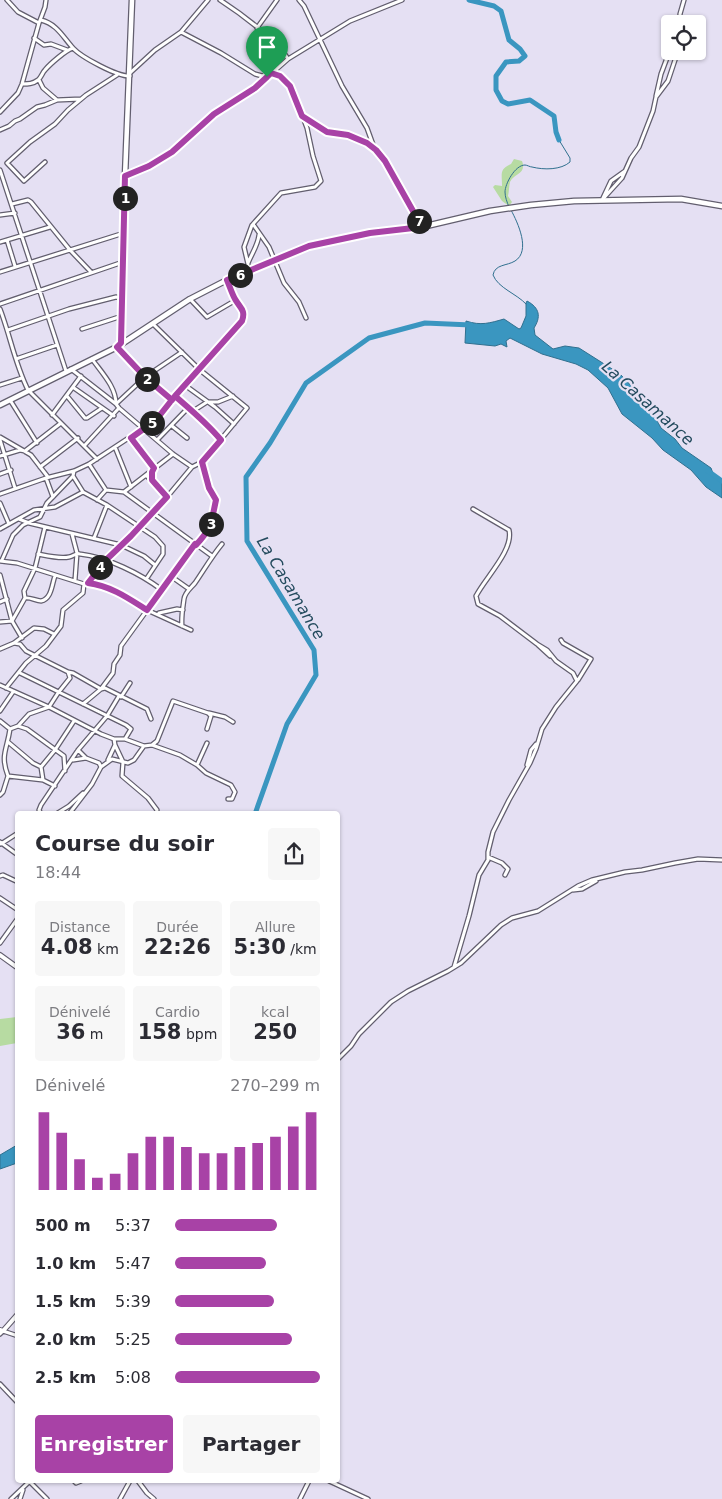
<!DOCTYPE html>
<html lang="fr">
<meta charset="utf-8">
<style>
:root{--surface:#fff;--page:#f7f7f7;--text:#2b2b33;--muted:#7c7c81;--accent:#a842a6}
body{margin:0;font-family:"DejaVu Sans",sans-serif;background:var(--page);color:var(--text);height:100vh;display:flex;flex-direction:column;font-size:19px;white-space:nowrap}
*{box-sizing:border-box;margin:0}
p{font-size:16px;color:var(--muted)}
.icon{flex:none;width:28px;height:28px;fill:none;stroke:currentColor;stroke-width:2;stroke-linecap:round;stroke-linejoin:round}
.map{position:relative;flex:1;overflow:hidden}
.drawer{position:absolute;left:15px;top:811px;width:325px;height:672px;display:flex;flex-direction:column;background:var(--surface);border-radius:5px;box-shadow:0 1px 4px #0004}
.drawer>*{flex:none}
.buttons{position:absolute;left:661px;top:15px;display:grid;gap:10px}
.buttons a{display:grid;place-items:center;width:45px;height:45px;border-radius:5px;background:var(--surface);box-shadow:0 1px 4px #0004;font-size:25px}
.pin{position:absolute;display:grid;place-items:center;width:42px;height:42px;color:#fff;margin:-51px -21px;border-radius:50% 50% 50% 0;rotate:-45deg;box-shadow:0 0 5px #0007}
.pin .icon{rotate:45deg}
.km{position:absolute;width:25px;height:25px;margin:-12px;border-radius:50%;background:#222;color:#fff;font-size:14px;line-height:25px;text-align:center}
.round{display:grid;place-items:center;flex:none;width:52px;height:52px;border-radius:5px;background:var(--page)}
.summary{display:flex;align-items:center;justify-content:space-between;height:85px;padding:0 20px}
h1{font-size:22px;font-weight:700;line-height:38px}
.stats{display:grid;grid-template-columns:repeat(3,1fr);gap:8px;height:85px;padding:5px 20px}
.stats div{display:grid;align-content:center;border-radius:5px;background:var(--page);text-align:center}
.stats b{font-size:21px;font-weight:700}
.stats small{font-size:14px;font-weight:400}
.stats p{font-size:14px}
.chart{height:140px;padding:10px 20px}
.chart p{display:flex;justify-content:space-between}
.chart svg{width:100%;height:90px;margin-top:5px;stroke:var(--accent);stroke-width:6}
.button{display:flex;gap:10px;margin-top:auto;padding:10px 20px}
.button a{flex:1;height:58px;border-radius:5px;background:var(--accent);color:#fff;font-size:20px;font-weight:700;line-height:58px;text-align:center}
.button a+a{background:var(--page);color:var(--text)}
ul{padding:0 20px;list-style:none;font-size:16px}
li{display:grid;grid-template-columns:80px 60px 1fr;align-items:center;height:38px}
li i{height:12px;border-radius:6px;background:var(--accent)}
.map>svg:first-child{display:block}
.green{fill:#b7dba2}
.water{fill:#3a96c0;stroke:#30708f}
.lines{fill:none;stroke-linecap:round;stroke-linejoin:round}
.stream{stroke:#30708f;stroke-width:1}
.river{stroke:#3a96c0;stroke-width:5}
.minor-casing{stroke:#625e6e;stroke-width:5.5}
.tertiary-casing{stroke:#625e6e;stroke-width:6}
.secondary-casing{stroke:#625e6e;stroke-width:7}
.minor{stroke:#fff;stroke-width:3}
.tertiary{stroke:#fff;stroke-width:4}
.secondary{stroke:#fff;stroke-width:4.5}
.route-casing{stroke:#fff;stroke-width:10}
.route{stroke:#a842a6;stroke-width:6}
.labels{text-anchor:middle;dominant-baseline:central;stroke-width:4.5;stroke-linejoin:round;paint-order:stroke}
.water-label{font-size:16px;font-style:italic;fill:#234a5d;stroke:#e5e0f3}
</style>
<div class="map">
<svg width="722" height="1499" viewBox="0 0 722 1499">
<rect width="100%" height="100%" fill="#e5e0f3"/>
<path class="green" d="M 514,159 L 522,161 C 527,174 514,173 510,182 C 509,186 509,192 508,196 L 512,202 L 509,206 L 502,201 L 493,187 L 495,185 L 502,186 C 502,174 499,169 511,164 Z
M 17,1017 L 17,1043 L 0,1046 L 0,1019 Z"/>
<path class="water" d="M 527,301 C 540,308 541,317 534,328 L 535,335 L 553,349 L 565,346 L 579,348 L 620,374 L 649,405 L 661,428 L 675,439 L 682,448 L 711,468 L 714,476 L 722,482 L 722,498 L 706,487 L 691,470 L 663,450 L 652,438 L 622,414 L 608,388 L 588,370 L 576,364 L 542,354 L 510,338 L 506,341 L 507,347 L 501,344 L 495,346 L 465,343 L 466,321 C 481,326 490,323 504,319 L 519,329 L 521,328 L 526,316 L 526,303 Z
M 17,1145 L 17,1163 L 0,1169 L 0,1155 Z"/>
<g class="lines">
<path class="stream" d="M 509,207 C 507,202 505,197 505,192 C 505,184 515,165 525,165 C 527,165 530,167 532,167 C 544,170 561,170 570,162 L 570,158 L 559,140
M 511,210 C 518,223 531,251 515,261 C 507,266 495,264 493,275 C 498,288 517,294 526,304"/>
<path class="river" d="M 469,0 L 494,6 L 501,11 L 509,40 L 520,49 L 525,56 L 519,61 L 506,62 L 496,76 L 496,90 L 502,101 L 508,104 L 530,100 L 554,116 L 556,132 L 559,140
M 708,471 L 722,481
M 255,814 L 287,724 L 316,675 L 314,650 L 247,541 L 246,477 L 270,443 L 306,383 L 369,338 L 425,323 L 471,325"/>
<defs>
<path id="minor" d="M 7,0 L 18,12 L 39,23
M 220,0 C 240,13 276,39 288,59
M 299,0 L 304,6 L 342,86 L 367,128 L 375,150 L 385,161 L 422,227
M 41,20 C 57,24 63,37 73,48 C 81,57 118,77 130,76
M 680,24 L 680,14 L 684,0
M 257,28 L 277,0
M 181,32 L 221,53 L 255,74 L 266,77
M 34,38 L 44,45 L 51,44 L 67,50
M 130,73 L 155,50 L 181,32 L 208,0
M 271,73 L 276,74 L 286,82 L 298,104 L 307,128 L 313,156 L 321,181 L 315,187 L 281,193 L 253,224 L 269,247 L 284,283 L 299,302 L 306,318
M 39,80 L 43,88 L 57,100
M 22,84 C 28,84 33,84 38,80 C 41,78 42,73 45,70 C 50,64 66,50 73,48
M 656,96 L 661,74 L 670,50
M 0,112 L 18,93 L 22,84 L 39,23 L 45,7 L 46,0
M 302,116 L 327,133 L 348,135 L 367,143 L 373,148
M 0,130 L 9,126 L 15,121 L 20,119 L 37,107 L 45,105 L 57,100 L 81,99
M 45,162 L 24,181 L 7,163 L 30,142 L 55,124 L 68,110 L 86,95 L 117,75
M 0,170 L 66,371
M 125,176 L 149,166 L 172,152 L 214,114 L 255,88 L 288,59 L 350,21 L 402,0
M 603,198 L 611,181 L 625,171
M 602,200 L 622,178 L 631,158 L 639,147 L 653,111 L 656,97 L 668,81 L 678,51
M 12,204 L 28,200 L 31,202 L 70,250 L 91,272
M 0,215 L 15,213
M 7,240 L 15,266
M 0,242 L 50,227
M 248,263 C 252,253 258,245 259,235
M 247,271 L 248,264 L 244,247 L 252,225
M 0,272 L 124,233
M 190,299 L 207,317 L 236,300
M 0,304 L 123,262
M 0,309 C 10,335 15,364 28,390 L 97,459
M 82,329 L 122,316
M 8,330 L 69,309 L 116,297 L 121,298
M 117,347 L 145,377 L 172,400
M 16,359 L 57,345
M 92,359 C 102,373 116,387 116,404 L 119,408 L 173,454 L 192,467
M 71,369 L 116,404 L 145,377 L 182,352
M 0,385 L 22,378
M 186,386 L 215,407 L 234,424
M 74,388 L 114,416
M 67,396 L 85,418 L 87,418 L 102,408
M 175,396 L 208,424 L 221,440
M 10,400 L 37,443
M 193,411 L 207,402 L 218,402 L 233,396
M 52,415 L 81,376
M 172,426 L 187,438
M 0,437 L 31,455 L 48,477
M 131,438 L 154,469
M 158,439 L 188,408
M 0,440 L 15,488
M 85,445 L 119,408
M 115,447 L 131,487
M 0,456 L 20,450 L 25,451 L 61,423
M 89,464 L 106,490
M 40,467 L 78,438
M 74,471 L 73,476 L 83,492 L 107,505 L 155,537 L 163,546 L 163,554 L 147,578
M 0,474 L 11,470
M 146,475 L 167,497
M 46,478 L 53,497
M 124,492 L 212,556
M 0,494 L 46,478 L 74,471 L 89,464 L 156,420 L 175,396 L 242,321 C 246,310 240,308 235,299 C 232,294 230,287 227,280
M 97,500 L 106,490 L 124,492 L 173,454
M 0,503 L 9,524
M 19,519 L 29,523 L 121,545 L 167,497 L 192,467 L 202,462 L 247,408 L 200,370 L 153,324
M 0,529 L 34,510 L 55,507 L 83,492
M 72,534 L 77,553 L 75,580
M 94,538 L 107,505
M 196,545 C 212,528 212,523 216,500 C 207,490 205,475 202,462
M 38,554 C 48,556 60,559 69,557 C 74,556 75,553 80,554 C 107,557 141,574 162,590
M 2,560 L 13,535 L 23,525 L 40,517 L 47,503 L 73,476
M 0,561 L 17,563 L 84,584
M 0,575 L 12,621 L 22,638
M 172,577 L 189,589
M 89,583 L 101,585 L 112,588 L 147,610 L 191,630
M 25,598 C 30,597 36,601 41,601 C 52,599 52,583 55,576
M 0,602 L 7,599
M 159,613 L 177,609 L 183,610
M 0,622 L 12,621 L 25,598 L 24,591 L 35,568 L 45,527
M 182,626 C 181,617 183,607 184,599 C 185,592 191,588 195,583 C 204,570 212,556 222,544
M 561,640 L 563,643 L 591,659 L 578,680
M 14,643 L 20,644 L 26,651 L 68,672 L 70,678 L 58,693 L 49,707 L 29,714 L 18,726
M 538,645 L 550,656
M 0,649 L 14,643 L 34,628 L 44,629 L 54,634
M 68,672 L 73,673 L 101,689 L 113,673 L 114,664 L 120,655 L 121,646 L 195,544
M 20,673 L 126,725 L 131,729 L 125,739
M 0,685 L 49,707 L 101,734 L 114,739 L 125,739 L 144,746 L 152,745 L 180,755 L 197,765 L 206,773 L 231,785 L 235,792 L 232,799 L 228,799
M 6,688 L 26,663 L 46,646 L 61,626 L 63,610 L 83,593 L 84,584 L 88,583 L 106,560 L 121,545 L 144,556 L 155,565
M 121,697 L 130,683
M 83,704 L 101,689 L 105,688 L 147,709 L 151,719
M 0,711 L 13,692
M 209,713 L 225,717 L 233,722
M 0,721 L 10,729 L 18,726 L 27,729 L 64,756 L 65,771
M 10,729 C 7,750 0,755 8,776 L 43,780 L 55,786
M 8,742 L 33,763 L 41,767 L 43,780
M 115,745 L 123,762 L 122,776 L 148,798 L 157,810 L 156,814
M 152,745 L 157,741 L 173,701 L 208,713 L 211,716 L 207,729
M 73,760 L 86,758
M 108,760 L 115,745 L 114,739
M 197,765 L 207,743
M 527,765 L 531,750 L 536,744
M 41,767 L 55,750 L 74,721
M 101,767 L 112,759 L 128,763 L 134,760 L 144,746
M 0,795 L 3,792 L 8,776
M 41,814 L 39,810 L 41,805 L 78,750 L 107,716 L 119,696
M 56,814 L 69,806 L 83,793
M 69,814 L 92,784 L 101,767 L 99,763 L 86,758 L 78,750
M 0,842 L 18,855
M 1,844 L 18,833
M 488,857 L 502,863 L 508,869 L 505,875
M 0,876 L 3,875 L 18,882
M 573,890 L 582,889 L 596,881
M 0,898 L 18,910
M 0,943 L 18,918
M 454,967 L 469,916 L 479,875 L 488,860 L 488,852 L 493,832 L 509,800 L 530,763 L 536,749 L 542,729 L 556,707 L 577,681 L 573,673 L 556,661 L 547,650 L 537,644 L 500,616 L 478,604 L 476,596 C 485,578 514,550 509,530 L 473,509
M 338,1059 L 351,1046 L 359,1034 L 391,1002 L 408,991 L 448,971 L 461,963 L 501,925 L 512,918 L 538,911 L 578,886 L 592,880 L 625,872 L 642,870 L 675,863 L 698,859 L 722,860
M 0,1334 L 3,1331 L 18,1336
M 0,1384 L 18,1403
M 74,1481 L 76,1483 L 81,1481
M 138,1481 L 147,1493 L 154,1499
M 329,1481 L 368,1499
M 30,1482 L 47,1499
M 11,1499 L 30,1481
M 20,1499 L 23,1490
M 120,1499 L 130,1481
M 300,1499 L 309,1481"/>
<path id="tertiary" d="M 0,955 L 18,968
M 0,1330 L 3,1331 L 18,1314"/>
<path id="secondary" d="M 121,343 L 125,176 L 132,0
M 0,405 L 117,347 L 190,299 L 227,280 L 309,246 L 370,233 L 422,227 L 490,211 L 531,205 L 574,201 L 681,199 L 722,206"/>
</defs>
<use href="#minor" class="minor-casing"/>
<use href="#tertiary" class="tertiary-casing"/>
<use href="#secondary" class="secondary-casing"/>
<use href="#minor" class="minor"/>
<use href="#tertiary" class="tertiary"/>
<use href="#secondary" class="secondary"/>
</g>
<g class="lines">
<defs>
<path id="route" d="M 267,77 L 255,88 L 214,114 L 172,152 L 149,166 L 125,176 L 121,343 L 117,347 L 145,377 L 172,400 L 175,396 C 191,410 207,423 221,440 L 202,462 L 209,488 L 216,500 C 211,523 212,528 196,545 L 195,544 L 147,610 C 128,598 111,586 88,583 L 106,560 L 131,536 L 167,497 L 152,480 L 152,472 L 154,468 L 131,438 L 156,420 L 175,396 L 242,321 C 246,310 240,308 235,299 C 232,294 230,287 227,280 L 309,246 L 370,233 L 422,227 L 385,161 L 376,150 L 367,143 L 348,135 L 327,132 L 302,116 L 290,86 L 280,76 L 271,73 L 267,77"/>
</defs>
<use href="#route" class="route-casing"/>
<use href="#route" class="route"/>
</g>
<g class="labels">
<g class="water-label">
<text transform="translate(648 403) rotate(42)">La Casamance</text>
<text transform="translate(291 588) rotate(59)">La Casamance</text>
</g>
</g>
</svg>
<div class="buttons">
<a><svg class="icon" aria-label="locate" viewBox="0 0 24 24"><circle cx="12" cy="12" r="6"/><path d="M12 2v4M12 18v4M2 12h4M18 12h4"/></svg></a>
</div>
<div class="pin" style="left:267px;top:77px;background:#1e9e55"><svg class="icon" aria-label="arrive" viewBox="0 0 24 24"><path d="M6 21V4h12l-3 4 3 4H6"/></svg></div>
<b class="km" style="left:125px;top:198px">1</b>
<b class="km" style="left:147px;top:379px">2</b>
<b class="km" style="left:211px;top:524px">3</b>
<b class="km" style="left:100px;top:567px">4</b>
<b class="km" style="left:152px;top:423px">5</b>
<b class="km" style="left:240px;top:275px">6</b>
<b class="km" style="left:419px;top:221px">7</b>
<section class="drawer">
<div class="summary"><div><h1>Course du soir</h1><p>18:44</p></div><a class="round"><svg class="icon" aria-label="share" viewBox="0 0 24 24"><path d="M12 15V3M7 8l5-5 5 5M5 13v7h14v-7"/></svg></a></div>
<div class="stats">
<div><p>Distance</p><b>4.08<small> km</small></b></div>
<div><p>Durée</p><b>22:26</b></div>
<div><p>Allure</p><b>5:30<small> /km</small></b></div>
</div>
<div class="stats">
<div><p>Dénivelé</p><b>36<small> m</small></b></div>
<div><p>Cardio</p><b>158<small> bpm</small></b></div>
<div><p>kcal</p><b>250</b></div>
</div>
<div class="chart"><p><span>Dénivelé</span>270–299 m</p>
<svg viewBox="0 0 160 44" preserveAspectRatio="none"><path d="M5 44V6M15 44V16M25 44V29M35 44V38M45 44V36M55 44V26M65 44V18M75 44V18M85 44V23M95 44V26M105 44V26M115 44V23M125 44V21M135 44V18M145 44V13M155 44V6"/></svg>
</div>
<ul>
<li><b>500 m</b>5:37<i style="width:70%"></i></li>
<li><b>1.0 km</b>5:47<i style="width:63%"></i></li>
<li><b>1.5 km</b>5:39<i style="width:68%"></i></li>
<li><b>2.0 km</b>5:25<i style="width:81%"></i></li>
<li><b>2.5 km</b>5:08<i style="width:100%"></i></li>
</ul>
<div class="button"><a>Enregistrer</a><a>Partager</a></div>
</section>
</div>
